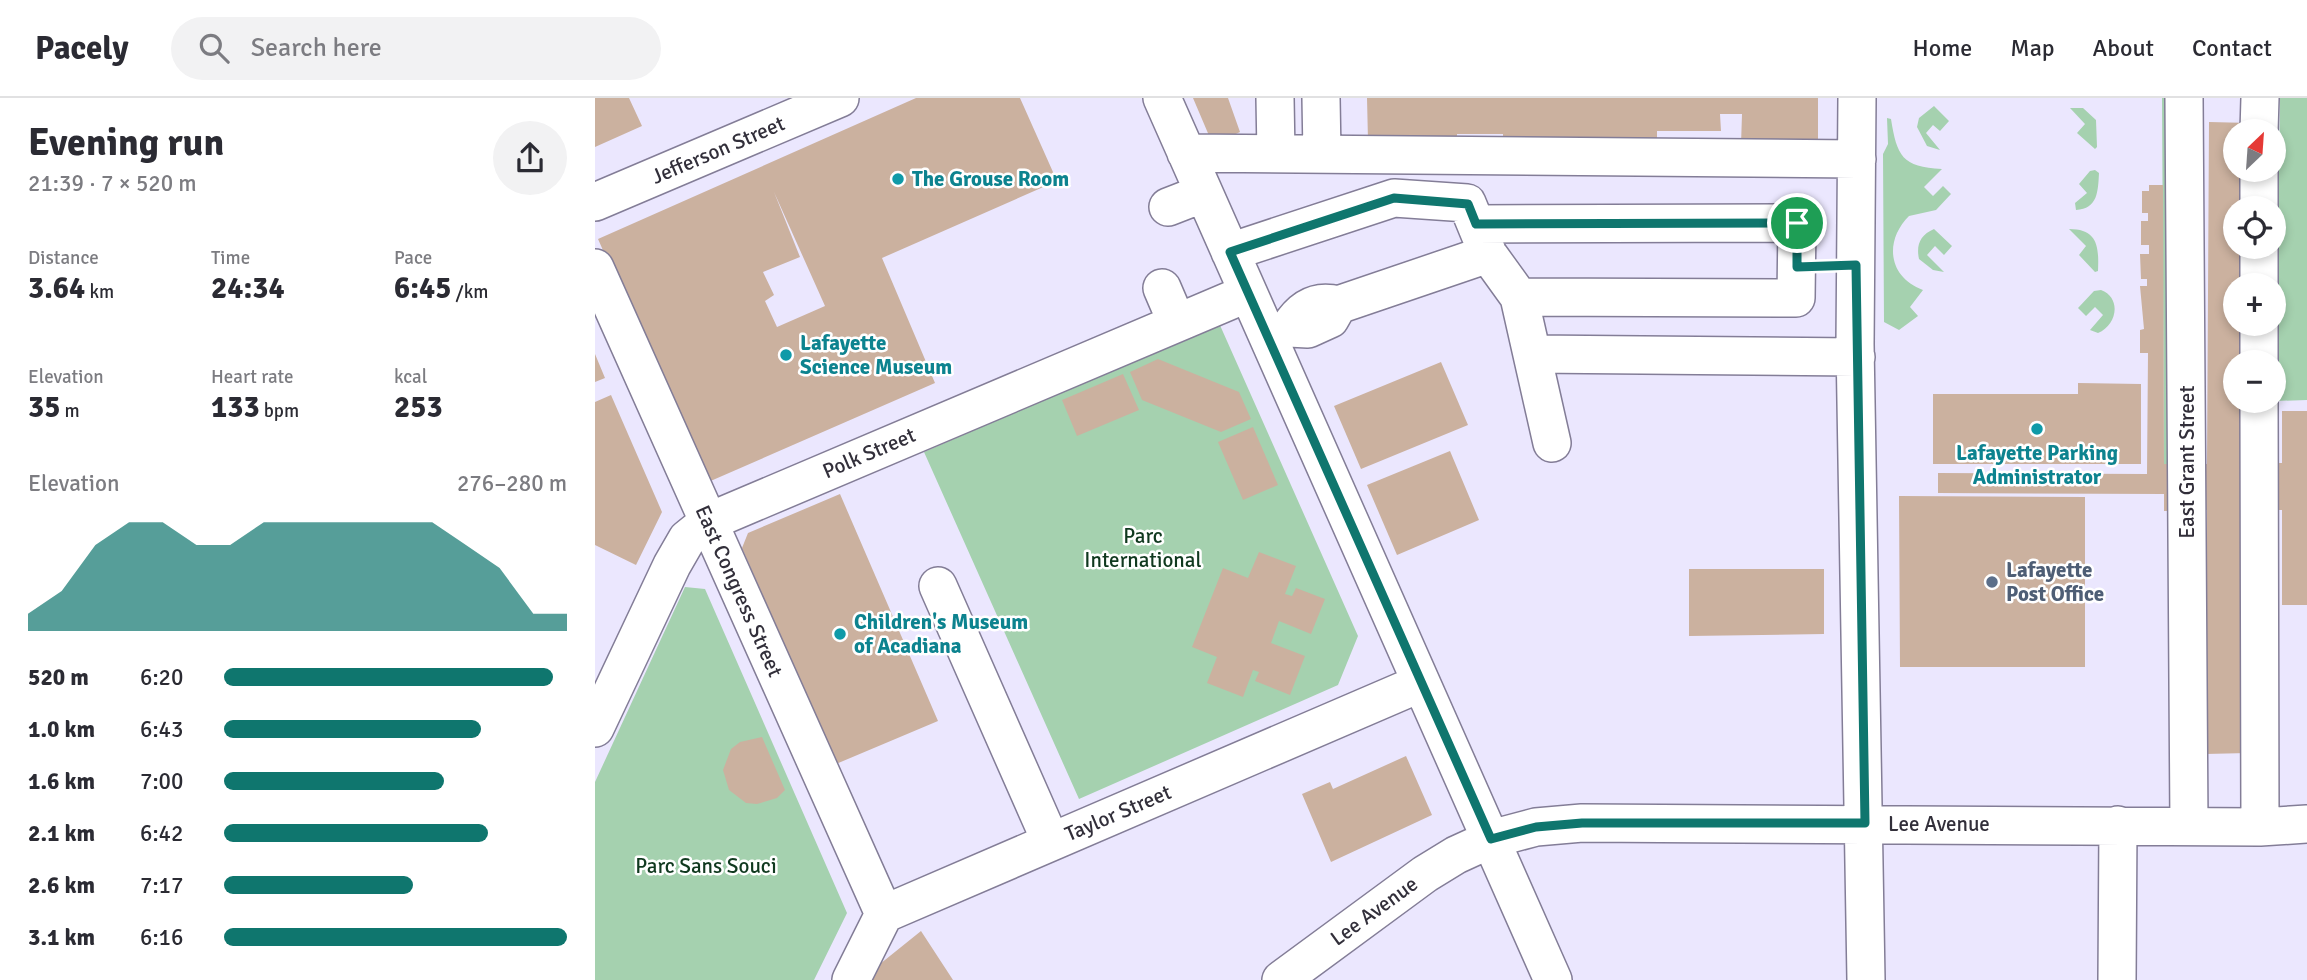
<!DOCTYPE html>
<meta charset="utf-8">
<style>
:root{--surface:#fff;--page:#f2f2f3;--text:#2b2b33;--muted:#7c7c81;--line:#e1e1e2;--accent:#0f766e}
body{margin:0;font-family:Signika,sans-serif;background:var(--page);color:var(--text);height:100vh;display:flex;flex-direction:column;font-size:26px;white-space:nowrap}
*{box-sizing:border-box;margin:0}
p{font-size:23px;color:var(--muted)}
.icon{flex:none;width:38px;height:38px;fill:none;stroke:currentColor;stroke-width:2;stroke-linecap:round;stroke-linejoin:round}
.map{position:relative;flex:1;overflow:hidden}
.sheet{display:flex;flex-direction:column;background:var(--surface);width:595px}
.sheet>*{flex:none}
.needle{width:46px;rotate:25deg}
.buttons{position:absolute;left:1628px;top:21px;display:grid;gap:14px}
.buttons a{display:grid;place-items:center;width:63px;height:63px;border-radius:50%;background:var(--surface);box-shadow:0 4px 10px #0003;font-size:35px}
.pin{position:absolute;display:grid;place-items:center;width:60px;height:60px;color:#fff;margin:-30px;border:4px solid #fff;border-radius:50%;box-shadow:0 2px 7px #0007}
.round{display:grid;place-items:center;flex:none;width:74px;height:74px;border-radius:37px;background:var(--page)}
.head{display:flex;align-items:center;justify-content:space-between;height:119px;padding:0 28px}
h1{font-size:38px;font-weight:700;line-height:52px}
.metrics{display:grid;grid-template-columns:repeat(3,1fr);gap:10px;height:119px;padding:7px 28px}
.metrics div{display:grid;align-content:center}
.metrics b{font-size:30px;font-weight:700}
.metrics small{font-size:19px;font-weight:400}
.metrics p{font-size:19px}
.chart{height:196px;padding:14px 28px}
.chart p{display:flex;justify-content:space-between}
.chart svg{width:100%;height:126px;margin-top:7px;fill:var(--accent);opacity:.7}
ul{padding:0 28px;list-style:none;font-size:23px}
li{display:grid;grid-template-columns:112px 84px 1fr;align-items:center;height:52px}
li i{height:18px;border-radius:9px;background:var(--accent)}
header{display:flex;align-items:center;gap:42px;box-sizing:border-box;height:98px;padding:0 35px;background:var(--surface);border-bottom:2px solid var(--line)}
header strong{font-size:33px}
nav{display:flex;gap:38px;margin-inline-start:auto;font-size:24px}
.search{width:490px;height:63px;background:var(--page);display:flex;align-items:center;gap:18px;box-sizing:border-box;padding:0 24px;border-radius:38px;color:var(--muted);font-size:26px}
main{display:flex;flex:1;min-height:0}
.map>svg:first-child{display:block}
.green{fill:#a5d1af}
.building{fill:#cbb19f;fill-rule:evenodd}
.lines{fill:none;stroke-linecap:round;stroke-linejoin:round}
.minor-casing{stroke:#837d97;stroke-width:40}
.minor{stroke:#fff;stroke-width:37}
.route-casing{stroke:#fff;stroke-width:14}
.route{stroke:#0f766e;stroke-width:9}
.culture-dot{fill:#0f9aa8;stroke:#fff;stroke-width:2.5}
.service-dot{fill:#5c6f8a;stroke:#fff;stroke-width:2.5}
.labels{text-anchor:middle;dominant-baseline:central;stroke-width:5;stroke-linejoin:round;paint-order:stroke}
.street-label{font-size:21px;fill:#322f3a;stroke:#fff}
.culture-label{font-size:21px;font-weight:bold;fill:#0d838f;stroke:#fff;text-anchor:start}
.park-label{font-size:21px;fill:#10391f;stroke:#fff}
.service-label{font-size:21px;font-weight:bold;fill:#4e5e75;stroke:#fff;text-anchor:start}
</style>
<header>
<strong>Pacely</strong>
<div class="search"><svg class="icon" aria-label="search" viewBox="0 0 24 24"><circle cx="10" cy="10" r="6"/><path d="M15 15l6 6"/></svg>Search here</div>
<nav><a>Home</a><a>Map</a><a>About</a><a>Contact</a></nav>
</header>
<main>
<section class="sheet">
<div class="head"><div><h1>Evening run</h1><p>21:39 · 7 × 520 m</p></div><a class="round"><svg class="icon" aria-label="share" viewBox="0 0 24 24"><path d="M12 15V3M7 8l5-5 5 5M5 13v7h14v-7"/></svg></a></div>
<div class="metrics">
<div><p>Distance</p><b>3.64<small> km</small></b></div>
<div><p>Time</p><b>24:34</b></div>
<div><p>Pace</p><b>6:45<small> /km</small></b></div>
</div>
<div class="metrics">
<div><p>Elevation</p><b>35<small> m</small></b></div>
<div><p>Heart rate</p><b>133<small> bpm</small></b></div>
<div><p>kcal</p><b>253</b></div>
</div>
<div class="chart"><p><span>Elevation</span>276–280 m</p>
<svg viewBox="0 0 160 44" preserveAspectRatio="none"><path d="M0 44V38L10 30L20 14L30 6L40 6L50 14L60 14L70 6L80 6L90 6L100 6L110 6L120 6L130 14L140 22L150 38L160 38V44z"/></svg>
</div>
<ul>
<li><b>520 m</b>6:20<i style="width:96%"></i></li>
<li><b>1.0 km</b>6:43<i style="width:75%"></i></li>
<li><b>1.6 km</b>7:00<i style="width:64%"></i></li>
<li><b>2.1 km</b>6:42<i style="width:77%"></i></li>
<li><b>2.6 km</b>7:17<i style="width:55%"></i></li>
<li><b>3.1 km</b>6:16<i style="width:100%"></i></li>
</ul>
</section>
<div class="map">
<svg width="1712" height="882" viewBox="0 0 1712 882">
<rect width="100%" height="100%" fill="#ebe7fe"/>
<path class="green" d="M 1567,0 L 1576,0 L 1578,366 L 1569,366 Z
M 1685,0 L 1712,0 L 1712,302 L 1681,303 Z
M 1339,8 L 1354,23 L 1345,33 L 1338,27 L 1331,35 L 1345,52 L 1332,48 L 1322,29 L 1324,20 Z
M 1475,10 L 1488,10 L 1501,22 L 1502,49 L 1500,51 L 1482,35 L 1490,26 Z
M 1292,20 L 1296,21 C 1302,58 1307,69 1347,71 L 1329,89 L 1338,98 L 1348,88 L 1356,96 L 1341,112 L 1314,118 C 1289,143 1293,179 1328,192 L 1315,209 L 1323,218 L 1304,232 L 1289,224 L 1288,56 L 1293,46 Z
M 1500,72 L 1504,75 C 1503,93 1503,111 1481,112 L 1480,105 L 1492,95 L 1484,86 L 1495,73 Z
M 1339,131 L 1357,148 L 1349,157 L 1340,148 L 1332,157 L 1349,174 L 1338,172 L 1324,161 C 1321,147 1325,137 1339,131 Z
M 1474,131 C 1503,131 1504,149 1503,173 L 1500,174 L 1484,157 L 1491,148 Z
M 1506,192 C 1527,200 1522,227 1503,235 L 1495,232 L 1508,217 L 1500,209 L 1491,218 L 1483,210 L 1499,193 Z
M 624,225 L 763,538 L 743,587 L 484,701 L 329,354 Z
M 90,489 L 110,491 L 252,815 L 219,882 L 0,882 L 0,684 Z"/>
<path class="building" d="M 0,0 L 34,0 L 47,28 L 0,49 Z
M 321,0 L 425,0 L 462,83 L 287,160 L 340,285 L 111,385 L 3,141 ZM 179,94 L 230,208 L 182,229 L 170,203 L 179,197 L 168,174 L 205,159 Z
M 598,0 L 633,0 L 645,34 L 618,47 Z
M 772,0 L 1223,0 L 1223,47 L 1146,47 L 1147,16 L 1125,16 L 1126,33 L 1062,33 L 1062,44 L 908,45 L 908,36 L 862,36 L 862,42 L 773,43 Z
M 1614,24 L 1655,25 L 1655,33 L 1640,33 L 1640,72 L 1655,72 L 1654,110 L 1640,110 L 1640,149 L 1654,149 L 1654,187 L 1640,187 L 1640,226 L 1654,226 L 1654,264 L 1640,264 L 1640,303 L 1654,303 L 1653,365 L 1687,365 L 1687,313 L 1712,313 L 1712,507 L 1687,507 L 1687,412 L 1653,412 L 1653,655 L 1610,656 L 1612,412 L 1569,413 L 1569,396 L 1343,395 L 1343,375 L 1552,376 L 1553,255 L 1545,255 L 1545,232 L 1549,231 L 1545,188 L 1552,188 L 1552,181 L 1546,181 L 1545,156 L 1554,156 L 1554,147 L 1546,147 L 1546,123 L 1553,123 L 1553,115 L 1547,115 L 1547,93 L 1554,93 L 1554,87 L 1568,87 L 1569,366 L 1612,366 Z
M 0,256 L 10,280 L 0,284 Z
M 563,261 L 644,294 L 656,321 L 626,334 L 547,302 L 535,274 Z
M 846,264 L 873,327 L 766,371 L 739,308 Z
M 528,276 L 544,312 L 482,338 L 467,302 Z
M 1483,285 L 1546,286 L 1546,366 L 1338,366 L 1338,296 L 1483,296 Z
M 16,297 L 67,414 L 41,467 L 0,447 L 0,304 Z
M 658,329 L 683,387 L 648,402 L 623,344 Z
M 855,353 L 884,422 L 802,457 L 772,387 Z
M 245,396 L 343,623 L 241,666 L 147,450 L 153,435 Z
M 1304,398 L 1490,399 L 1490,569 L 1305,569 Z
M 664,454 L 701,468 L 690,496 L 697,498 L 701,490 L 730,501 L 716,536 L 684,523 L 676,545 L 710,558 L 695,597 L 660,583 L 664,574 L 658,572 L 648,599 L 612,585 L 622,559 L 597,549 L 628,470 L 653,480 Z
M 1094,471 L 1229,471 L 1229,536 L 1094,538 Z
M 167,639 L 190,692 L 182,700 L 162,706 L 151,705 L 134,692 L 128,672 L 136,651 L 145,644 Z
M 811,658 L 837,717 L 736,764 L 707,696 L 735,684 L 738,691 Z
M 326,833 L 358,882 L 273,882 L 280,870 Z"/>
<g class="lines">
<defs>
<path id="minor" d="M 567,0 L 958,882
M 680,0 L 681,56
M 726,0 L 727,56
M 1262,0 L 1260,246 L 1271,882
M 1589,0 L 1594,728
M 1664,33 L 1665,0
M 591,55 L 1262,61
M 1664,72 L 1664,110
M 0,104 L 245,0
M 573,109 L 609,95
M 881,126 L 1202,125 L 1201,200 L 924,199 L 893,156
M 1664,149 L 1664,187
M 635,154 L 799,100 L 872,105 L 893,156 L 743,207
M 0,170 L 289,816
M 567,190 L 582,225
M 924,199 L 957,345
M 1664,226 L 1664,264
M 674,239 L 694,230 L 713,231 L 735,221 L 743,207 C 720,201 706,211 694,230
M 937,256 L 1261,259
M 1664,303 L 1665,729
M 343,488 L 456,744
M 0,630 L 77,467 L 92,441 L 113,424 L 653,195
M 256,882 L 289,816 L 826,585
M 686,882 L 830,776 L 861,757 L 896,741 L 941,729 L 987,725 L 1665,729 L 1712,726
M 1522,882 L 1523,727"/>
</defs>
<use href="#minor" class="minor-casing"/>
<use href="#minor" class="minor"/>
</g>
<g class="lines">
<defs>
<path id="route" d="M 799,100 L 873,106 L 881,126 L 1202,125 L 1202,169 L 1261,167 L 1270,725 L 987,725 L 941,729 L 896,741 L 635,154 Z"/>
</defs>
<use href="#route" class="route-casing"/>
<use href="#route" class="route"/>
</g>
<g class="culture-dot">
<circle cx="303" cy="81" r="7"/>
<circle cx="191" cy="257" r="7"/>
<circle cx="1442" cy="331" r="7"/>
<circle cx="245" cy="536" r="7"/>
</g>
<circle class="service-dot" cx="1397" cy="484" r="7"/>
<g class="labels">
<g class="street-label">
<text transform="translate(123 52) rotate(-23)">Jefferson Street</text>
<text transform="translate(274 355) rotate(-23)">Polk Street</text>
<text transform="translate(1592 364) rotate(-90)">East Grant Street</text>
<text transform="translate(144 493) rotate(66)">East Congress Street</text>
<text transform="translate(523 715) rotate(-23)">Taylor Street</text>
<text x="1344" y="726">Lee Avenue</text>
<text transform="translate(779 813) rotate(-36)">Lee Avenue</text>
</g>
<g class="culture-label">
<text x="317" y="81">The Grouse Room</text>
<text x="205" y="245">Lafayette<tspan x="205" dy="24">Science Museum</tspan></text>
<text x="1442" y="355" text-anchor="middle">Lafayette Parking<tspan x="1442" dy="24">Administrator</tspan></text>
<text x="259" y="524">Children's Museum<tspan x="259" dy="24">of Acadiana</tspan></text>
</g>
<g class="park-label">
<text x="548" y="438">Parc<tspan x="548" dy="24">International</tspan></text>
<text x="111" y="768">Parc Sans Souci</text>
</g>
<g class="service-label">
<text x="1411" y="472">Lafayette<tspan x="1411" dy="24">Post Office</tspan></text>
</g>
</g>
</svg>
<div class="buttons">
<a><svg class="needle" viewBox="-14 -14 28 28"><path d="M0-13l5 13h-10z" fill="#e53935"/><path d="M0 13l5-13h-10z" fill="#7c7c81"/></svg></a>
<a><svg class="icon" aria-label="locate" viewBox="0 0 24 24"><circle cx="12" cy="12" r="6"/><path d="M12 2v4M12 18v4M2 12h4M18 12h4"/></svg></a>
<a>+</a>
<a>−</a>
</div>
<div class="pin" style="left:1202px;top:125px;background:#1e9e55"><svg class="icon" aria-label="arrive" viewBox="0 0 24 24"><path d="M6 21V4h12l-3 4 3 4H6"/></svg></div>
</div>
</main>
